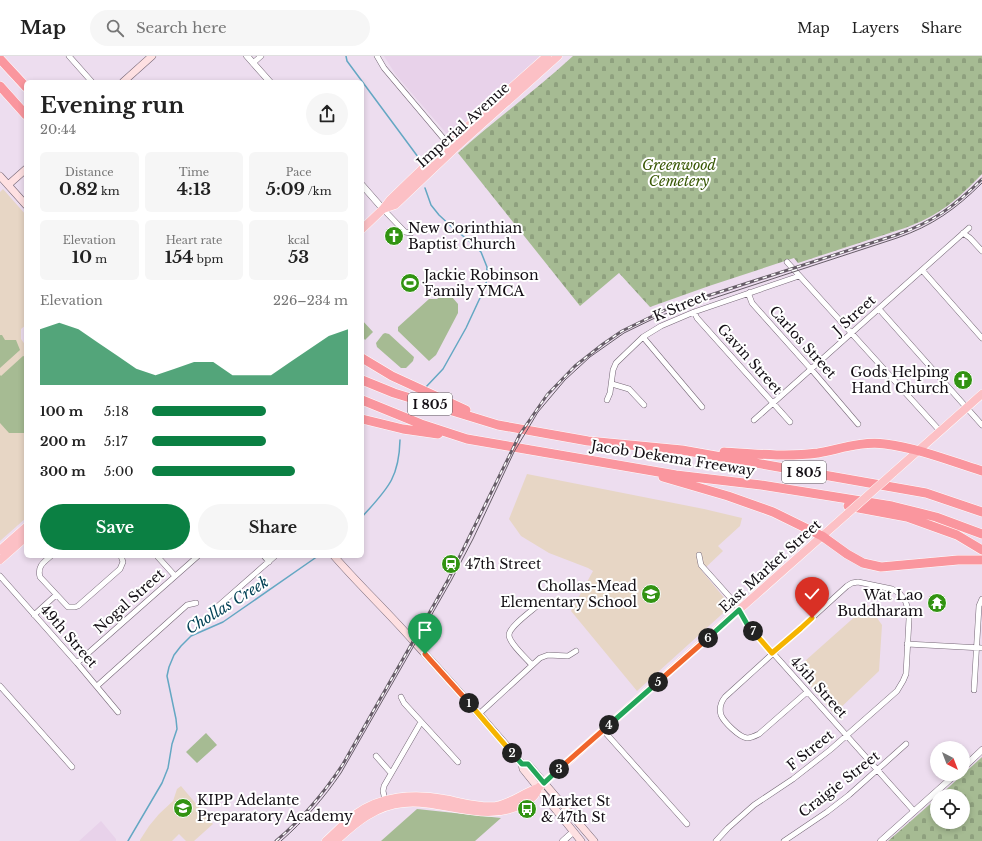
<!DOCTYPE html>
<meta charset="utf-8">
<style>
:root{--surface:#fff;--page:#f6f6f6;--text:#222;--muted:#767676;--line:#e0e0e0;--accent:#0b8043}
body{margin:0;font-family:"Libre Baskerville",serif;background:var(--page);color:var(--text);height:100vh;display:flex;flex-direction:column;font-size:15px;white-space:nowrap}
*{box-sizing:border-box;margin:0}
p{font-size:13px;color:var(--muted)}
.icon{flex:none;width:22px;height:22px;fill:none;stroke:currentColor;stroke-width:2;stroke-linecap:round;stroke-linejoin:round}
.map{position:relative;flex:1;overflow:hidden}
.sheet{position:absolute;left:24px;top:24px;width:340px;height:478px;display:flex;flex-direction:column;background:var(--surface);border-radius:6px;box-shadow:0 2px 6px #0003}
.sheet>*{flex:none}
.needle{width:26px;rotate:138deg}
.buttons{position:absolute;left:930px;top:685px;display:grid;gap:8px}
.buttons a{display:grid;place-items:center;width:40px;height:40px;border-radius:50%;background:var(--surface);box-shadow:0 2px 6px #0003;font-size:20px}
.pin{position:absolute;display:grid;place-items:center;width:34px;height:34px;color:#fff;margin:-41px -17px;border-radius:50% 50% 50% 0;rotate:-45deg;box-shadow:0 0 4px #0007}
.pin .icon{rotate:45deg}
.km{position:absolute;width:20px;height:20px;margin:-10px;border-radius:50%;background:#222;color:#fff;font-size:11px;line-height:20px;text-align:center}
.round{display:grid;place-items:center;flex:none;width:42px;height:42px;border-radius:21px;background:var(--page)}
.head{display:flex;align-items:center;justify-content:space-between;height:68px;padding:0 16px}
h1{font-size:22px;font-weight:700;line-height:30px}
.figures{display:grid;grid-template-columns:repeat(3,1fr);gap:6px;height:68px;padding:4px 16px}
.figures div{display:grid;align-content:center;border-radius:6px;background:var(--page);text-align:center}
.figures b{font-size:17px;font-weight:700}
.figures small{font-size:11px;font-weight:400}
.figures p{font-size:11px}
.chart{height:112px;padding:8px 16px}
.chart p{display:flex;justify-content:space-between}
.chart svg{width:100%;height:72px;margin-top:4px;fill:var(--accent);opacity:.7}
.button{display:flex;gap:8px;margin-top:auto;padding:8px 16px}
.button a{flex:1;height:46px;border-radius:24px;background:var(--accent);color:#fff;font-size:16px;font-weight:700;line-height:46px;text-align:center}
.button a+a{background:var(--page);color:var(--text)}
ul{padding:0 16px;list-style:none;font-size:13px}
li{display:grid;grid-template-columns:64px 48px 1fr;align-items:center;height:30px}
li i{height:10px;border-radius:5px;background:var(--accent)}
header{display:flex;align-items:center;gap:24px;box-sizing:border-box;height:56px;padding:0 20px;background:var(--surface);border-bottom:1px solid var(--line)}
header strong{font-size:19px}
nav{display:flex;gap:22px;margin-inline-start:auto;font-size:14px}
.search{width:280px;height:36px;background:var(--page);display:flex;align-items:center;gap:10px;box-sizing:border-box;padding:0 14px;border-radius:22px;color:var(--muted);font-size:15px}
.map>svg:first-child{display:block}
.built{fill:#e8d2ea}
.education{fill:#e7d6c5}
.grass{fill:#a6bb93}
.cemetery{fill:url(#cemetery-stones)}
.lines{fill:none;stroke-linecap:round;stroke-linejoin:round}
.stream{stroke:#64a7c3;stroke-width:1.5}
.minor-casing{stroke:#756776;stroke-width:6}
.tertiary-casing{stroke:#756776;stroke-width:7}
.secondary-casing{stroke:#756776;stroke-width:8}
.primary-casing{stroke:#fff;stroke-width:9}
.motorway-casing{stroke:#fff;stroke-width:10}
.minor{stroke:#fff;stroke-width:5}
.tertiary{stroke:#fff;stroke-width:6}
.secondary{stroke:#fee0e2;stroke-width:7}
.primary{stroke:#fcc0c5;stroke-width:8}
.motorway{stroke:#fa969e;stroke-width:9}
.tram{stroke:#665d67;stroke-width:1}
.rail-casing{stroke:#665d67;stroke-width:3}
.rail{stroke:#fff;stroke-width:1.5;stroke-dasharray:4.5;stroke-linecap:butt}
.primary-bridge-casing{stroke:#fff;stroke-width:9;stroke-linecap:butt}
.primary-bridge{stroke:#fcc0c5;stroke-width:8}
.split-1-casing{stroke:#fff;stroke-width:8}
.split-2-casing{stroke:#fff;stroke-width:8}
.split-3-casing{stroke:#fff;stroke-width:8}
.split-4-casing{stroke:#fff;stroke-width:8}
.split-5-casing{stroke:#fff;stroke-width:8}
.split-6-casing{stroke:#fff;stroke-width:8}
.split-7-casing{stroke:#fff;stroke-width:8}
.split-8-casing{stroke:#fff;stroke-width:8}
.split-9-casing{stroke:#fff;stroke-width:8}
.split-1{stroke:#f0652b;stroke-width:5}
.split-2{stroke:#f5b400;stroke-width:5}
.split-3{stroke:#22a559;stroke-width:5}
.split-4{stroke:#f0652b;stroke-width:5}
.split-5{stroke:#22a559;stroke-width:5}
.split-6{stroke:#f0652b;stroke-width:5}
.split-7{stroke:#22a559;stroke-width:5}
.split-8{stroke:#f5b400;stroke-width:5}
.split-9{stroke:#f5b400;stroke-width:5}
.labels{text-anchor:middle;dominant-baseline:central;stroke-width:4;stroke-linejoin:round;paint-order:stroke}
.shield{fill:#fff;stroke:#5a575b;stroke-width:1}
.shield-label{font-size:13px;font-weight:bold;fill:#140f15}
.street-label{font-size:14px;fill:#140f15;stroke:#fff}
.park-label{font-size:14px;font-style:italic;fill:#385704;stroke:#fff}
.poi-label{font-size:14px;fill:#140f15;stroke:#fff;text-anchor:start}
.water-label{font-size:15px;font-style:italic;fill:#044256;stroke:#fff}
</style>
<header>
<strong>Map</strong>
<div class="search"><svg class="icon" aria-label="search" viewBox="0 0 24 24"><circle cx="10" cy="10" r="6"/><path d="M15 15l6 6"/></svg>Search here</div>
<nav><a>Map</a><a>Layers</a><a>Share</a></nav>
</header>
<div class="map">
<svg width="982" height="785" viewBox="0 0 982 785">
<defs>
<pattern id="cemetery-stones" width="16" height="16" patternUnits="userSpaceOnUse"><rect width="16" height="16" fill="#a6bb93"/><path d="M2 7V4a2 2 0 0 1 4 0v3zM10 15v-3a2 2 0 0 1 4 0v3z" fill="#8ea07e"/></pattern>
</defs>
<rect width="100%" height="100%" fill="#edddef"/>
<path class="built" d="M 384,0 L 539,0 L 539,2 L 453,79 L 447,78 L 396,19 Z
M 101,765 L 116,783 L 116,785 L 79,785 Z"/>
<path class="education" d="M 3,133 L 26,159 L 26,269 L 21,273 L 21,283 L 26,290 L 26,462 L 0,485 L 0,136 Z
M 527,418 L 704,453 L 742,462 L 740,470 L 718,490 L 723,495 L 702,515 L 731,550 L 637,635 L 571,555 L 593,515 L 588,512 L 549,497 L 521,480 L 509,463 Z
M 868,549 L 882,569 L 879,615 L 834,658 L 796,613 Z
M 181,730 L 213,768 L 194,785 L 186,785 L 179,778 L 172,785 L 140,785 L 140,784 L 149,770 L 159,758 L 173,745 L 177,733 Z"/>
<path class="grass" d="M 447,235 L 458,248 L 458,257 L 436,299 L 429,305 L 398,275 L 398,271 L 429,243 L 437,243 Z
M 362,264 L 373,276 L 365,284 L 362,280 Z
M 385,277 L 389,278 L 414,301 L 413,305 L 406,312 L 401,312 L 377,291 L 376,287 L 383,278 Z
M 0,279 L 2,279 L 5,284 L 16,284 L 20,294 L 0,312 Z
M 23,300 L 26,301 L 26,377 L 9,377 L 0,367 L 0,319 L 1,320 Z
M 206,677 L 217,689 L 197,707 L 186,696 Z
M 417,753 L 501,762 L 475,785 L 381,785 Z"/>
<path class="cemetery" d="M 573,0 L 982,0 L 982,118 C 957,144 940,159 905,172 L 798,207 L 794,202 L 709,230 L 650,251 L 619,217 L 580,250 L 458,97 C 495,64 536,34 573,0 Z
M 982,701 L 982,785 L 888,785 L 937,742 L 937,766 L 963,766 L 963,740 L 939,740 Z"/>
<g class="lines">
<path class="stream" d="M 346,0 L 347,5 L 421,105
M 425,132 L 431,149 L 439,159 L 453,172 L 468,184 L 481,196 L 487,211 L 486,229 L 466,272 L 443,313 L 425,332
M 362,461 C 387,433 399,423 400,384
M 128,785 L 162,727 L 168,712 L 172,688 L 177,673 L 176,663 L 167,620 L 169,611 L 174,599 L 181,590 L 191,580 L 223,566 L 318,500"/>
<defs>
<path id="minor" d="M 69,0 L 92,26
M 377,0 L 384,12 L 449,89
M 253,7 L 261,0
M 383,153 L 405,176 L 411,177
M 963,177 L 970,182 L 982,195
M 787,206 L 940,375
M 922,214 L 982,282
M 750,236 L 749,239 L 752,247 L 811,313 L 858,368
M 879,253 L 982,369
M 694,256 L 697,262 L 790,366
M 643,281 L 702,351
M 612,328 L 629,333 L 644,349
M 607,344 L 610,337 L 613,314 L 616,307 L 643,281 L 661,270 L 694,256 L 799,220
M 754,364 L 969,172
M 699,499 L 701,509 L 735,547 L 747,568 L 914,755
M 51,500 C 44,506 37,510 40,521 L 68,551 L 75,551 L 78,550 L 120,513 L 123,506 L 121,500
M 157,500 L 175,520
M 264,500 L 269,506
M 0,520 L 77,607 L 118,656
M 216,552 L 275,500
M 34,559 L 56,539
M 907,588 L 982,592
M 77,607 L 198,500
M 532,609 C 527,603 509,587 509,579 C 509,571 530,556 537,550
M 0,630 L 72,711
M 97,630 L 187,549 L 196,547
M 974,634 L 979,550 L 982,543
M 401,641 L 404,647 L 458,706
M 479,658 L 540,602 L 548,599 L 568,600 L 576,595
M 603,674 L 687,768
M 376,700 L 391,717
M 385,744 L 383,735 L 384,730 L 421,666
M 716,785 L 728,772 L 754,749 L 793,723 L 830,694 L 897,635 L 903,625 L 906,618 L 909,563 L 908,553 L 905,544 L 899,537 L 892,533 L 858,526 L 852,527 L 847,530 L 725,641 C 721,646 719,652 721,659 C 724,666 739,681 747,682 C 751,682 755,680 759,678 L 807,636
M 784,785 L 827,756 L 849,739 L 906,688"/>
<path id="tertiary" d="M 247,0 L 270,26
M 362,129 L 383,153
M 963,712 L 982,694
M 563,785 L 573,776
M 881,785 L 956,718"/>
<path id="secondary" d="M 123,26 L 152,0
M 0,120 L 26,149
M 8,129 L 26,113
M 334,500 C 360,530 389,557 415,587 C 451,626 487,667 522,708 L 523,713 L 581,785
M 522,708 L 528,708 L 594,785"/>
<path id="primary" d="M 383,153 L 395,149 L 453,94 L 558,0
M 362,173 L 383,153 L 390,144 L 448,88 L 547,0
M 893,417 L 982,338
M 0,494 L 26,471
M 0,504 L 26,481
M 326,785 C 336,776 345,766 356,758 C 381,740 414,737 444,743 C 461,746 479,752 496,750 C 512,747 523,737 538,732 L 847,458
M 336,785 C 355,767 376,749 404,747 C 444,743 486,769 524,747 C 531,743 536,740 538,732"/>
<path id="motorway" d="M 0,3 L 26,31
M 0,30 L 26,59
M 362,302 L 392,320 L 466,354
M 362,324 L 394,337 L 498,369 L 588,385 L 682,394 L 926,437 L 982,456
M 362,344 L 421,368 L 467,383 L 676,419 L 761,429 L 892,450 L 936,461 L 982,478
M 362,363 L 403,373 L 438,378
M 724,396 C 755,398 787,401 818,397 C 840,393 862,385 885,388 C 918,392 950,405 982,415
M 663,421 L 728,440 L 773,456 L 822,480 L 847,498 L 863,507 L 881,511 L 958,504 L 982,504
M 848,450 L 907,461 L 957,479 L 982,494"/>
</defs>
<use href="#minor" class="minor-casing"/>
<use href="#tertiary" class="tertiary-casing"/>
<use href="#secondary" class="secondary-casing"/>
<use href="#primary" class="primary-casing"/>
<use href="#motorway" class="motorway-casing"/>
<use href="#minor" class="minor"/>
<use href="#tertiary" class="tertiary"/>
<use href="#secondary" class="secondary"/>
<use href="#primary" class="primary"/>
<use href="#motorway" class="motorway"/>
<path class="tram" d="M 281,785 C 304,765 324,742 341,717 L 451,525 L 473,483 L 514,396 L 538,356 L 565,324 L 590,301 L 624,277 L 659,260 L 897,182 C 932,170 956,153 982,127"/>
<defs>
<path id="rail" d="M 276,785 C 303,762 324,737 343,708 L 448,524 L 520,378 L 547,339 L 575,310 L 603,288 L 622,275 L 667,253 L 896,179 C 933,166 954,151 982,123"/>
</defs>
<use href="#rail" class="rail-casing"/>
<use href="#rail" class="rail"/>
<defs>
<path id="primary-bridge" d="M 847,458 L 893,417"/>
</defs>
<use href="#primary-bridge" class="primary-bridge-casing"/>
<use href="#primary-bridge" class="primary-bridge"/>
</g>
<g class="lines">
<defs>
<path id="split-1" d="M 425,598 L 469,647"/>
<path id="split-2" d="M 469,647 L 512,697"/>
<path id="split-3" d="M 512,697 L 522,708 L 528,708 L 544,727 L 559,713"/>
<path id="split-4" d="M 559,713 L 609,669"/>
<path id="split-5" d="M 609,669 L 658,626"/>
<path id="split-6" d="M 658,626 L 708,582"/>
<path id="split-7" d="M 708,582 L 739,554 L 747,568 L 753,575"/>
<path id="split-8" d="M 753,575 L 772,597 L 800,573"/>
<path id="split-9" d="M 800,573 L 812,562"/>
</defs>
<use href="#split-1" class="split-1-casing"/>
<use href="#split-2" class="split-2-casing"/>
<use href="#split-3" class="split-3-casing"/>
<use href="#split-4" class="split-4-casing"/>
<use href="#split-5" class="split-5-casing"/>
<use href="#split-6" class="split-6-casing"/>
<use href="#split-7" class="split-7-casing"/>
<use href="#split-8" class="split-8-casing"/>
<use href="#split-9" class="split-9-casing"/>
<use href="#split-1" class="split-1"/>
<use href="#split-2" class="split-2"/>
<use href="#split-3" class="split-3"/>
<use href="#split-4" class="split-4"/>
<use href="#split-5" class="split-5"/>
<use href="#split-6" class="split-6"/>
<use href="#split-7" class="split-7"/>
<use href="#split-8" class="split-8"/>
<use href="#split-9" class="split-9"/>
</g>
<defs>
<symbol id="church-disc" viewBox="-11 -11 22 22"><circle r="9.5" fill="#329312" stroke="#fff"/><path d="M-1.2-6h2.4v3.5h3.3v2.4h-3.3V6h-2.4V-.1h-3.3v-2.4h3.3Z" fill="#fff"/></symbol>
<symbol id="stadium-disc" viewBox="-11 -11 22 22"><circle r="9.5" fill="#329312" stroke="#fff"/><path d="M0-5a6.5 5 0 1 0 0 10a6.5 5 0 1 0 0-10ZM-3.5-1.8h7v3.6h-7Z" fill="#fff"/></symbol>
<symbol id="station-disc" viewBox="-11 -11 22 22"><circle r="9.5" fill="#329312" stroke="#fff"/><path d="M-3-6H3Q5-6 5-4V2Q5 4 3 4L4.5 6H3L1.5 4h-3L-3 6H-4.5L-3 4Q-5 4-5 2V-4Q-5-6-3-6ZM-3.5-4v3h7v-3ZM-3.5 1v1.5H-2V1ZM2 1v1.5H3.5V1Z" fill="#fff"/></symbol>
<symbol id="school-disc" viewBox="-11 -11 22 22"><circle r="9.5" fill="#329312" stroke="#fff"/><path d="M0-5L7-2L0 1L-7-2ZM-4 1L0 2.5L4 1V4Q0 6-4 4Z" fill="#fff"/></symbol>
<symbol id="temple-disc" viewBox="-11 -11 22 22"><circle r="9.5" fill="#329312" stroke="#fff"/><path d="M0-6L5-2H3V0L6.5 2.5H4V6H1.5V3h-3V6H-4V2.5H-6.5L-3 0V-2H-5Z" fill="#fff"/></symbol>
<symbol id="bus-disc" viewBox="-11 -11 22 22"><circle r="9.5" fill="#329312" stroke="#fff"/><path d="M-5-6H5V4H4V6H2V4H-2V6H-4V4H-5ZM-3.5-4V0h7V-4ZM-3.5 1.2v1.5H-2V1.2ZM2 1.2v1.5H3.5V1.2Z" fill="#fff"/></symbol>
</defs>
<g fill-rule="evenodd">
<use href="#church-disc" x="383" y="169" width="22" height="22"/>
<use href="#stadium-disc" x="399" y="216" width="22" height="22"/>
<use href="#church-disc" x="952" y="313" width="22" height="22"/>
<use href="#station-disc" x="440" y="497" width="22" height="22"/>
<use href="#school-disc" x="640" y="527" width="22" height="22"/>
<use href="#temple-disc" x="926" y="536" width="22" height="22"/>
<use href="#school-disc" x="172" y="741" width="22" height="22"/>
<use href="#bus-disc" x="516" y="742" width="22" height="22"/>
</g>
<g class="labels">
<g class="shield">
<rect x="408" y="337" width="44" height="22" rx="3"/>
<rect x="782" y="405" width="44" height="22" rx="3"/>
</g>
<g class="shield-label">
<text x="430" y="348">I 805</text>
<text x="804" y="416">I 805</text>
</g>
<g class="street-label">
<text transform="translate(463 69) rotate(-42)">Imperial Avenue</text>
<text transform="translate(680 250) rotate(-23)">K Street</text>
<text transform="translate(854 259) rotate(-42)">J Street</text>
<text transform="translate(803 286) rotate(48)">Carlos Street</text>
<text transform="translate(750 303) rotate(48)">Gavin Street</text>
<text transform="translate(673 402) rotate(9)">Jacob Dekema Freeway</text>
<text transform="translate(770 510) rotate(-42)">East Market Street</text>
<text transform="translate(129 545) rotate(-42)">Nogal Street</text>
<text transform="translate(69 580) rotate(49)">49th Street</text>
<text transform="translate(819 631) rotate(48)">45th Street</text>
<text transform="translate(810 694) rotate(-39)">F Street</text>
<text transform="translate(839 728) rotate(-38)">Craigie Street</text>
</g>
<g class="park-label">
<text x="679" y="109">Greenwood<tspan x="679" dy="16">Cemetery</tspan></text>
</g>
<g class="poi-label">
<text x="408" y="172">New Corinthian<tspan x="408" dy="16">Baptist Church</tspan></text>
<text x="424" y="219">Jackie Robinson<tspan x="424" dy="16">Family YMCA</tspan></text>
<text x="949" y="316" text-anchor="end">Gods Helping<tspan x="949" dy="16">Hand Church</tspan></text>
<text x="465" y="508">47th Street</text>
<text x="637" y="530" text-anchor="end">Chollas-Mead<tspan x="637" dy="16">Elementary School</tspan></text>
<text x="923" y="539" text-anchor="end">Wat Lao<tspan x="923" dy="16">Buddharam</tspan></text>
<text x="197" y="744">KIPP Adelante<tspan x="197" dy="16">Preparatory Academy</tspan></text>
<text x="541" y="745">Market St<tspan x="541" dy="16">&amp; 47th St</tspan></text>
</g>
<g class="water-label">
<text transform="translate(227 549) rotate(-32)">Chollas Creek</text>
</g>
</g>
</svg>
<div class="buttons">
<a><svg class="needle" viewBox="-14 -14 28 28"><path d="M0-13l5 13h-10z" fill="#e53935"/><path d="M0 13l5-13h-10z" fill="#767676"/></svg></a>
<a><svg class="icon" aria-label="locate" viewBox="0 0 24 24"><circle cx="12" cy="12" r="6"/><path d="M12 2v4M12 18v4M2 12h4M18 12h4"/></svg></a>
</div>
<div class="pin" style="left:425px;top:598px;background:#1e9e55"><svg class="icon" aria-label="arrive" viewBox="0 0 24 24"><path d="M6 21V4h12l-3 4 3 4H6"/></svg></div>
<div class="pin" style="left:812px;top:562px;background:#d93025"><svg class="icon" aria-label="check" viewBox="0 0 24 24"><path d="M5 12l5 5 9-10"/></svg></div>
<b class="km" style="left:469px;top:647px">1</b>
<b class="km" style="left:512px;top:697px">2</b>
<b class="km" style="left:559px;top:713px">3</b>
<b class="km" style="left:609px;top:669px">4</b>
<b class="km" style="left:658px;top:626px">5</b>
<b class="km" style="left:708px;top:582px">6</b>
<b class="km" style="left:753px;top:575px">7</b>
<section class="sheet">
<div class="head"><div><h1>Evening run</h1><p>20:44</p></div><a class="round"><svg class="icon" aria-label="share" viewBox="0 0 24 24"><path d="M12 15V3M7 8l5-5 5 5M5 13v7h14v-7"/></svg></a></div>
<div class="figures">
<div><p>Distance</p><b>0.82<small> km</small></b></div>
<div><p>Time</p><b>4:13</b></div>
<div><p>Pace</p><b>5:09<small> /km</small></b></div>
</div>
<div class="figures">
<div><p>Elevation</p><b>10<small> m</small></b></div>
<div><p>Heart rate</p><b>154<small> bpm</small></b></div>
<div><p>kcal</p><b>53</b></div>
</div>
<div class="chart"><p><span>Elevation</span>226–234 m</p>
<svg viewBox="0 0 160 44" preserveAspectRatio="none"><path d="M0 44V10L10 6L20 10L30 18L40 26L50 34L60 38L70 34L80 30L90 30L100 38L110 38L120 38L130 30L140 22L150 14L160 10V44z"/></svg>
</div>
<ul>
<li><b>100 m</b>5:18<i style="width:58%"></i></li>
<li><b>200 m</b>5:17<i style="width:58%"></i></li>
<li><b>300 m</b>5:00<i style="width:73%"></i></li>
</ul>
<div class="button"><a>Save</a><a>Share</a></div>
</section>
</div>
